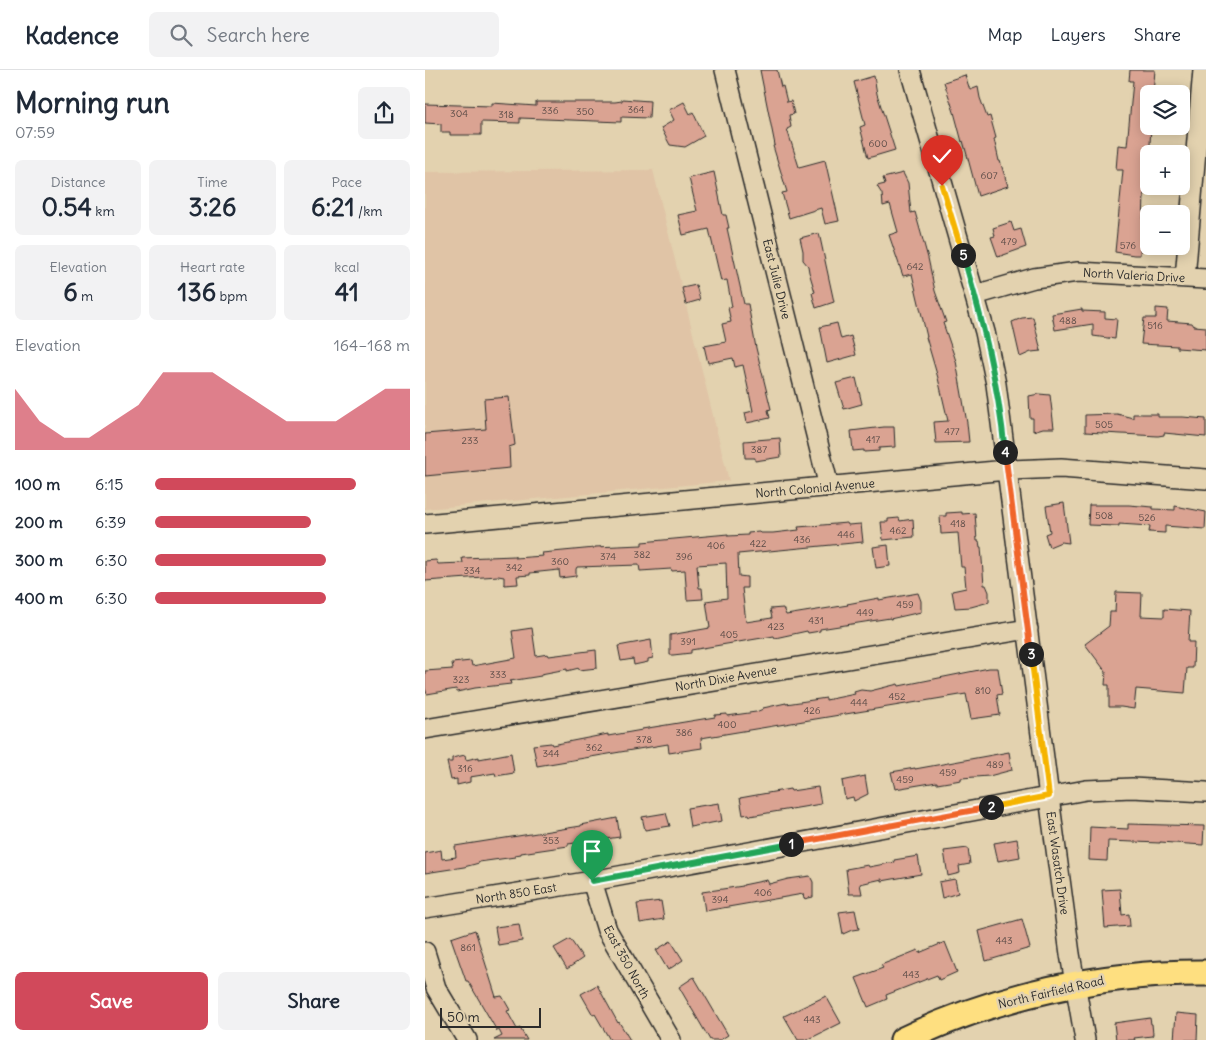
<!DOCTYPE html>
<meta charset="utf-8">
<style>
:root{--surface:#fff;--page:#f2f2f3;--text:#1f2937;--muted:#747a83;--line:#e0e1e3;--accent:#d1495b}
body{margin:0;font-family:Delius,sans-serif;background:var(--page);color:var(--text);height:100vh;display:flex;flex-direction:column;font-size:19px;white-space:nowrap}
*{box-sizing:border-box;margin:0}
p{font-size:16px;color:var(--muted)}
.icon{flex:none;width:28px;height:28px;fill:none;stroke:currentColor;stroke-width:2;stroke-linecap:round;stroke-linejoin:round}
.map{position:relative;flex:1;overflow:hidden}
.side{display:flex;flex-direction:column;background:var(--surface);width:425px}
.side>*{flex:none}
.buttons{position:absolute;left:715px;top:15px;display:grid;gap:10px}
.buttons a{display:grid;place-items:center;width:50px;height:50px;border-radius:8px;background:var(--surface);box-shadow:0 2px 12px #0003;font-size:25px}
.scale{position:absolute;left:15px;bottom:12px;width:101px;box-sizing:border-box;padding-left:5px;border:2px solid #2b2b2b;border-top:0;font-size:14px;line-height:18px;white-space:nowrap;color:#2b2b2b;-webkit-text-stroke:4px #e3d2af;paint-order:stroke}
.pin{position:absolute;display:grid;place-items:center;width:42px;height:42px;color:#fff;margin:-51px -21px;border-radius:50% 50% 50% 0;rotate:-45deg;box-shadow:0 0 5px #0007}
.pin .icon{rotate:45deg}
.km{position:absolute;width:25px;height:25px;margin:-12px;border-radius:50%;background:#222;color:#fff;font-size:14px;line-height:25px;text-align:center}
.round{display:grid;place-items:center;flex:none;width:52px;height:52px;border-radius:8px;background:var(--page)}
.head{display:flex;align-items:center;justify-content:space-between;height:85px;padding:0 15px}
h1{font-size:28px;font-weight:700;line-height:38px}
.metrics{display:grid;grid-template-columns:repeat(3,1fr);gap:8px;height:85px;padding:5px 15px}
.metrics div{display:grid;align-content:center;border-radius:8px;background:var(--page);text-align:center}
.metrics b{font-size:25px;font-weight:700}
.metrics small{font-size:14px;font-weight:400}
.metrics p{font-size:14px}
.chart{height:140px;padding:10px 15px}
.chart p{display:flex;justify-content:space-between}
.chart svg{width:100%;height:90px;margin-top:5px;fill:var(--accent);opacity:.7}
.button{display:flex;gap:10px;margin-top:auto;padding:10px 15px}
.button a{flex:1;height:58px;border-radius:8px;background:var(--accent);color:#fff;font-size:20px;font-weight:700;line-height:58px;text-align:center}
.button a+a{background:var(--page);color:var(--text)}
ul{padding:0 15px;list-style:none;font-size:16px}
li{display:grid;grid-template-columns:80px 60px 1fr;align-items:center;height:38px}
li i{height:12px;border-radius:6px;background:var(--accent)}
header{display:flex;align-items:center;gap:30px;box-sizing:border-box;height:70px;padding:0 25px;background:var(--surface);border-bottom:1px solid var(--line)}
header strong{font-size:24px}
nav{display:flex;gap:28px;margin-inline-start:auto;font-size:18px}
.search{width:350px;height:45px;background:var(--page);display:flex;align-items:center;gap:12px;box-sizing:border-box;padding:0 18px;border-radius:8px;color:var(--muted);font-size:19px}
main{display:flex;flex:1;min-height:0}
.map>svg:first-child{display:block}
.built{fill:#e0c4a6}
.building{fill:#daa392;stroke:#2b2b2b}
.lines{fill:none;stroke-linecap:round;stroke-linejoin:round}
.minor-casing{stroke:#2b2b2b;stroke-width:22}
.major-casing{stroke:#2b2b2b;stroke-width:29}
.minor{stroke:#e3d2af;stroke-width:19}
.major{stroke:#fedf80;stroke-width:25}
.split-1-casing{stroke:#fff;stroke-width:10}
.split-2-casing{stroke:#fff;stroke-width:10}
.split-3-casing{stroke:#fff;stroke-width:10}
.split-4-casing{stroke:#fff;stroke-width:10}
.split-5-casing{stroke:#fff;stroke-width:10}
.split-6-casing{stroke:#fff;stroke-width:10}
.split-1{stroke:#22a559;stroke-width:6}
.split-2{stroke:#f0652b;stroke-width:6}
.split-3{stroke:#f5b400;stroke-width:6}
.split-4{stroke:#f0652b;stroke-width:6}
.split-5{stroke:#22a559;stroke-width:6}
.split-6{stroke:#f5b400;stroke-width:6}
.labels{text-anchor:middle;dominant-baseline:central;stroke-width:5;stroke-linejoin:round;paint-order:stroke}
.number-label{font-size:10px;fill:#574945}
.street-label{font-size:12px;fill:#2b2b2b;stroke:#e3d2af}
</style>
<header>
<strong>Kadence</strong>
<div class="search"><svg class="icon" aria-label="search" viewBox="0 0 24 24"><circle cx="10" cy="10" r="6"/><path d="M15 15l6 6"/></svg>Search here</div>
<nav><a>Map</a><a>Layers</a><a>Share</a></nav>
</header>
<main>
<section class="side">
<div class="head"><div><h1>Morning run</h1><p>07:59</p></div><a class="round"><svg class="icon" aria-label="share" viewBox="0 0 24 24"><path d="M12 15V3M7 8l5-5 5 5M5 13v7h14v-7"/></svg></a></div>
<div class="metrics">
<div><p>Distance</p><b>0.54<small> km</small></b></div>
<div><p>Time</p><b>3:26</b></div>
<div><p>Pace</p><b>6:21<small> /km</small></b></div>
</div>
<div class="metrics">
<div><p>Elevation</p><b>6<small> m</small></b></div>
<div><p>Heart rate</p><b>136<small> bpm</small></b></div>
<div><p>kcal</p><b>41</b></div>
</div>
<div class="chart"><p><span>Elevation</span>164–168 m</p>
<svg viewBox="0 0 160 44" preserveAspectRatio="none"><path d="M0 44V14L10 30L20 38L30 38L40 30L50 22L60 6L70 6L80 6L90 14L100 22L110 30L120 30L130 30L140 22L150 14L160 14V44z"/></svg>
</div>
<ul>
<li><b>100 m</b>6:15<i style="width:79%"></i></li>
<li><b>200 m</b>6:39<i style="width:61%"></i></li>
<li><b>300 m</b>6:30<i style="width:67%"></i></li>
<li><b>400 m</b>6:30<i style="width:67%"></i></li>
</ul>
<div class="button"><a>Save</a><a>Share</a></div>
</section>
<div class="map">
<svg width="781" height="970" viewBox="0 0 781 970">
<rect width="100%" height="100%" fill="#e3d2af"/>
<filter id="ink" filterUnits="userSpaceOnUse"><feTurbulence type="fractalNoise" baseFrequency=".02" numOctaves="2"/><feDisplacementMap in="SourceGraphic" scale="10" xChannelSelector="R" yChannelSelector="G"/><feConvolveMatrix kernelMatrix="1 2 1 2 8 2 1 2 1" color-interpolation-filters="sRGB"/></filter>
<g filter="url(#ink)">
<path class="built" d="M 228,100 L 304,411 L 0,439 L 0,102 Z"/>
<path class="building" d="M 335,0 L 352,0 L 356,17 L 358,16 L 362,32 L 366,31 L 369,44 L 364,45 L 366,57 L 362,59 L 374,97 L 400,90 L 414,151 L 400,154 L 396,138 L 364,148 L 357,123 L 362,122 L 348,76 L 350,75 Z
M 705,0 L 730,0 L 728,24 L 724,24 L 724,28 L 722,28 L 720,49 L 724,49 L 724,56 L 726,56 L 724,93 L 720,125 L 719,125 L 718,155 L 724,155 L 724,167 L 716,167 L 715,185 L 709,185 L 690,182 L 698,100 L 691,100 L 693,75 L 702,76 L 708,11 L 704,11 Z
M 540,5 L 545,20 L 553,17 L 555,28 L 562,47 L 565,46 L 571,68 L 569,69 L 574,91 L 575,91 L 583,116 L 553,126 L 542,85 L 538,71 L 537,72 L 529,42 L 519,12 Z
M 449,6 L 452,24 L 470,80 L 443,88 L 435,57 L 440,55 L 429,12 Z
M 197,29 L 225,31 L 224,48 L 196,47 L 196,52 L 95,48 L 95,53 L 56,52 L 56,65 L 25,65 L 25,62 L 16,62 L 16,54 L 0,53 L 0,34 L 67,36 L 67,33 L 111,36 L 111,32 L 190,32 L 197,31 Z
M 259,32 L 265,44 L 268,42 L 279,66 L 260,77 L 245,75 L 236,58 L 249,50 L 244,40 Z
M 289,102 L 298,145 L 301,145 L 304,158 L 302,158 L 319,234 L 323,234 L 331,278 L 346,339 L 343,340 L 345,348 L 322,353 L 320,343 L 328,341 L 318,295 L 310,297 L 308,288 L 283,293 L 279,276 L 301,272 L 297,254 L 306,252 L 303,238 L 307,237 L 302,210 L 296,211 L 284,159 L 258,165 L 253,145 L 272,141 L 264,108 Z
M 478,103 L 483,113 L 486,143 L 490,142 L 503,188 L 510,221 L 521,252 L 518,253 L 531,291 L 542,353 L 544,372 L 511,373 L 509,352 L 523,351 L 513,308 L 501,267 L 502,267 L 487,204 L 478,206 L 464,165 L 473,162 L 465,134 L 458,136 L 457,124 L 452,116 L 460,114 L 458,108 Z
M 586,152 L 589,161 L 596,159 L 601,177 L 573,187 L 566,167 L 570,166 L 568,158 Z
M 394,163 L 409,232 L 391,238 L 387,223 L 390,222 L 384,202 L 383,196 L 378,190 L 378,181 L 375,168 Z
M 271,215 L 275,230 L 261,234 L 257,218 Z
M 731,238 L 743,239 L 742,251 L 767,253 L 769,256 L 781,257 L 781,280 L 752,278 L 752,276 L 716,274 L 719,248 L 731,248 Z
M 657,239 L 657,241 L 680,242 L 680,248 L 692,249 L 690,269 L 668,266 L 668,254 L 630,260 L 627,244 Z
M 608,247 L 616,281 L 606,282 L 595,287 L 587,252 L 597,248 Z
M 412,253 L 416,269 L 426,266 L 431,285 L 402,293 L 395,257 Z
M 431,308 L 437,334 L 419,339 L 411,313 Z
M 614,324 L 625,325 L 629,358 L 618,358 L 608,361 L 608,348 L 605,348 L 604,326 Z
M 84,327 L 90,375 L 84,377 L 85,398 L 0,406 L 0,364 L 61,359 L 59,329 Z
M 692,344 L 708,348 L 708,344 L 733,344 L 733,347 L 758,347 L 781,349 L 781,367 L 739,363 L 739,365 L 733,366 L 660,362 L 660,345 Z
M 459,357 L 469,357 L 470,377 L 454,378 L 454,381 L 439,382 L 439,380 L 428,381 L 426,361 Z
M 355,368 L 356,387 L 330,391 L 330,388 L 320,388 L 319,371 Z
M 639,433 L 644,473 L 636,472 L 624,477 L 620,464 L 625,462 L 621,436 Z
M 664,435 L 704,435 L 728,437 L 728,439 L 750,440 L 750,436 L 781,442 L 780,459 L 740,456 L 740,463 L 724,462 L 725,456 L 694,454 L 694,456 L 663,455 Z
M 537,442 L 537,444 L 550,443 L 552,471 L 554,471 L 555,477 L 556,477 L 559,515 L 561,515 L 564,522 L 564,532 L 546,537 L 530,538 L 527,521 L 541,518 L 539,497 L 536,497 L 533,463 L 516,464 L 515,446 L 521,446 L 521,443 Z
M 474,448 L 475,451 L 488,449 L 489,467 L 458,470 L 456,452 L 463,452 L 463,449 Z
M 422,453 L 423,455 L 436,454 L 438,472 L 313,484 L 314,506 L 322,507 L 322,518 L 317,518 L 321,552 L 347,548 L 345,539 L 358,538 L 361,545 L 423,535 L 422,534 L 454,528 L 454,530 L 493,523 L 496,531 L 496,542 L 465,549 L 465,548 L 395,559 L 395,561 L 383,563 L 382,561 L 350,568 L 349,566 L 266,580 L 266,583 L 248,585 L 245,585 L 245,565 L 285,558 L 281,531 L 302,528 L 301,493 L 272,495 L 274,518 L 277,518 L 278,529 L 262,530 L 260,500 L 247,501 L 246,499 L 215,501 L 214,495 L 152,497 L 151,499 L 151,506 L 135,508 L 134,500 L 105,503 L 105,505 L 92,506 L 93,514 L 79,515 L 79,507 L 73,506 L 0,511 L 0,491 L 11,490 L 13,494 L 38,493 L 37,488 L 90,486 L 90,488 L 118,486 L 117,483 L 170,478 L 170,477 L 217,475 L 217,472 L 303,464 L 303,466 L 323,465 L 323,463 L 334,462 L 335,463 L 348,463 L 374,460 L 373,457 Z
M 463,475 L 465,496 L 451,498 L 448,477 Z
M 691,522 L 717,523 L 716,546 L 739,547 L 739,539 L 765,541 L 763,572 L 769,572 L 768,598 L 762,598 L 760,623 L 711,619 L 709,639 L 696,637 L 684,637 L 684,615 L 680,615 L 681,602 L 660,574 L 684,556 L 685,542 L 690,542 Z
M 107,558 L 111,586 L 123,584 L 124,586 L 171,580 L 172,598 L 154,600 L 154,598 L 142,601 L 142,599 L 116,604 L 116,606 L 85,611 L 86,614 L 50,618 L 32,622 L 31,619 L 2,624 L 0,618 L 0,601 L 28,599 L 27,593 L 46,591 L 47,596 L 91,588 L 87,561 Z
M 226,570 L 228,588 L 223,589 L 223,592 L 209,595 L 208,589 L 196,591 L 193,576 Z
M 564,598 L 573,598 L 577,624 L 572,625 L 575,645 L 546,649 L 541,624 L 276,668 L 277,678 L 244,683 L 243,674 L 112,696 L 108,675 L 126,673 L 127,675 L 183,664 L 183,666 L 217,660 L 217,659 L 290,647 L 290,645 L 302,644 L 302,646 L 331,642 L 338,639 L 338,638 L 361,633 L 361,634 L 401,628 L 401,630 L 430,624 L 429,622 L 436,620 L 445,621 L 473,614 L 474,616 Z
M 584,682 L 587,700 L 564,706 L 536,708 L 536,710 L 512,714 L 512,712 L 470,719 L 466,702 L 490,698 L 490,699 Z
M 86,683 L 89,703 L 71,706 L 70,703 L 45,707 L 45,712 L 32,715 L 32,709 L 26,710 L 22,692 L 27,692 L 27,688 L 40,685 L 41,690 L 54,687 L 54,689 Z
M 440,706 L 443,724 L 429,731 L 428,727 L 420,729 L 417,711 Z
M 393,717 L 396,734 L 325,746 L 324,744 L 318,745 L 315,728 L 365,719 L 366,721 Z
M 294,733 L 297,751 L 265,757 L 262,738 Z
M 241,743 L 245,756 L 220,760 L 217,747 Z
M 192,748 L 195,767 L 143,774 L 143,776 L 96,783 L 96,784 L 90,785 L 90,787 L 54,792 L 54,793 L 39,797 L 0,803 L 0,783 L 16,780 L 17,789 L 31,787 L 30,776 L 156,756 L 156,755 Z
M 703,754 L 779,756 L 778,775 L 735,772 L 735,773 L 683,771 L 682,791 L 664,790 L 665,757 L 703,759 Z
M 592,769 L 595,787 L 573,791 L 569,773 Z
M 543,778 L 545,794 L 534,796 L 535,803 L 523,806 L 519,781 Z
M 493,786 L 496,804 L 457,811 L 457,809 L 435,814 L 437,824 L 424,824 L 421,799 L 443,795 L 444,797 L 470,792 L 469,790 Z
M 385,806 L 388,812 L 388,827 L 379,829 L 378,824 L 280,841 L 277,822 L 318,816 L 318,815 L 342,810 L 344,814 L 363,809 Z
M 530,809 L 533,823 L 517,828 L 514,812 Z
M 695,819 L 697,845 L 704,844 L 705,856 L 680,858 L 677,820 Z
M 236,831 L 239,849 L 215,853 L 212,834 Z
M 430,840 L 434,859 L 427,860 L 418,864 L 414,842 Z
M 597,849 L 605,878 L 561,891 L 554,861 Z
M 94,854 L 97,871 L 73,875 L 70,857 Z
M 50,860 L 71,927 L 77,926 L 85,940 L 82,941 L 92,959 L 95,958 L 102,970 L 69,970 L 77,966 L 74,960 L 72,961 L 43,911 L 41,911 L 26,868 Z
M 145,869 L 158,888 L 142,899 L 129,878 Z
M 246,871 L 258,890 L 243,900 L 231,880 Z
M 520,872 L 532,902 L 514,910 L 512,905 L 461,925 L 462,929 L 443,937 L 431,908 L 458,898 L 456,895 L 493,880 L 494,883 Z
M 269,907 L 303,965 L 295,970 L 285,970 L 254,917 Z
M 172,915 L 193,953 L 194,952 L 205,970 L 185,970 L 170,944 L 168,945 L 156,924 Z
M 401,926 L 416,953 L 382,970 L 373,970 L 359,946 Z
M 751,943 L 773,945 L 772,970 L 749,970 Z
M 725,948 L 726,954 L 727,954 L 728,964 L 727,966 L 709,968 L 710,970 L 691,970 L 689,953 Z"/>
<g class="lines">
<defs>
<path id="minor" d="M 300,0 L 404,417
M 485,0 L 560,262 L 571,314 L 624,727 L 645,884 L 660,970
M 760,208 L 778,0
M 550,225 L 609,208 L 653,202 L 781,209
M 0,454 L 582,400 L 636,398 L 781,409
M 0,659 L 603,559
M 167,811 L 182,860 L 246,970
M 0,838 L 167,811 L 661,720 L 707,718 L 781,722
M 0,882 L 11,918 L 42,970"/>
<path id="major" d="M 478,970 C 572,925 677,902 781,903"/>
</defs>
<use href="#minor" class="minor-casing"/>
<use href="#major" class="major-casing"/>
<use href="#minor" class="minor"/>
<use href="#major" class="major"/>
</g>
</g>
<g class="lines" filter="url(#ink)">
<defs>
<path id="split-1" d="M 167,811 L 366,774"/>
<path id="split-2" d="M 366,774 L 566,737"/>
<path id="split-3" d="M 566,737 L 624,726 L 606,584"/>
<path id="split-4" d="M 580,382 L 606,584"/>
<path id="split-5" d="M 538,185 C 558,252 573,312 580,382"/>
<path id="split-6" d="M 517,116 L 538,185"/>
</defs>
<use href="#split-1" class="split-1-casing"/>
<use href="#split-2" class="split-2-casing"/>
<use href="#split-3" class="split-3-casing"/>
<use href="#split-4" class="split-4-casing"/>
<use href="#split-5" class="split-5-casing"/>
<use href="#split-6" class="split-6-casing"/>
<use href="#split-1" class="split-1"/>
<use href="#split-2" class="split-2"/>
<use href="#split-3" class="split-3"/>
<use href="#split-4" class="split-4"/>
<use href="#split-5" class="split-5"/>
<use href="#split-6" class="split-6"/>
</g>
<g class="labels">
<g class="number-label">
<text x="211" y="39">364</text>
<text x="125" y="40">336</text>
<text x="160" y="41">350</text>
<text x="34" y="43">304</text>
<text x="81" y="44">318</text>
<text x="453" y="73">600</text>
<text x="564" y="105">607</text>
<text x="584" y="171">479</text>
<text x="703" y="175">576</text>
<text x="490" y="196">642</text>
<text x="643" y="250">488</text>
<text x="730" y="255">516</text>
<text x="679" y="354">505</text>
<text x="527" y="361">477</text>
<text x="448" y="369">417</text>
<text x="45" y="370">233</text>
<text x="334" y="379">387</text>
<text x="679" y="445">508</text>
<text x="722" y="447">526</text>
<text x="533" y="453">418</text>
<text x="473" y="460">462</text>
<text x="421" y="464">446</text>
<text x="377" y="469">436</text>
<text x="333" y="473">422</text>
<text x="291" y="475">406</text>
<text x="217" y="484">382</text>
<text x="183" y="486">374</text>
<text x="259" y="486">396</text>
<text x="135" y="491">360</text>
<text x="89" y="497">342</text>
<text x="47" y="500">334</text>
<text x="480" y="534">459</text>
<text x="440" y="542">449</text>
<text x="391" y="550">431</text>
<text x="351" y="556">423</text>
<text x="304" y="564">405</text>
<text x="263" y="571">391</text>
<text x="73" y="604">333</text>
<text x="36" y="609">323</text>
<text x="558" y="620">810</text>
<text x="472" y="626">452</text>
<text x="434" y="632">444</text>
<text x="387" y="640">426</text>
<text x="302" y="654">400</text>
<text x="259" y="662">386</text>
<text x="219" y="669">378</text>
<text x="169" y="677">362</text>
<text x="126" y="683">344</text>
<text x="570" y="694">489</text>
<text x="40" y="698">316</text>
<text x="523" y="702">459</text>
<text x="480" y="709">459</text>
<text x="126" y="770">353</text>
<text x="338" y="822">406</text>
<text x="295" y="829">394</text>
<text x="579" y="870">443</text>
<text x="43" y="877">861</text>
<text x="486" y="904">443</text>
<text x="387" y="949">443</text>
</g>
<g class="street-label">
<text transform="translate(709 205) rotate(3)">North Valeria Drive</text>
<text transform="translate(352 209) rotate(76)">East Julie Drive</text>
<text transform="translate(390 418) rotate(-5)">North Colonial Avenue</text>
<text transform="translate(301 608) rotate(-10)">North Dixie Avenue</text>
<text transform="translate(633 793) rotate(82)">East Wasatch Drive</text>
<text transform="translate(91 823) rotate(-9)">North 850 East</text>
<text transform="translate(202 892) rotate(61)">East 350 North</text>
<text transform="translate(626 922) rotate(-13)">North Fairfield Road</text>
</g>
</g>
</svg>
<div class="buttons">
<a><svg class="icon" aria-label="layers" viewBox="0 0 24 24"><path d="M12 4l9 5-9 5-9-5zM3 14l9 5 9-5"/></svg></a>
<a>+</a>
<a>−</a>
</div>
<div class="scale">50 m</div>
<div class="pin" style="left:167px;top:811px;background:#1e9e55"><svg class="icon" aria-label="arrive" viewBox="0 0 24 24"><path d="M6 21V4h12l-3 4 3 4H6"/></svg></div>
<div class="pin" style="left:517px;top:116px;background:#d93025"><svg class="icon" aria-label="check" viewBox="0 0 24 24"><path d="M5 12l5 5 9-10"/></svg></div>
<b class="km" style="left:366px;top:774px">1</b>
<b class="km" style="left:566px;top:737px">2</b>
<b class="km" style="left:606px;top:584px">3</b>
<b class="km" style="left:580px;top:382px">4</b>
<b class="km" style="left:538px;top:185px">5</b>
</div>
</main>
